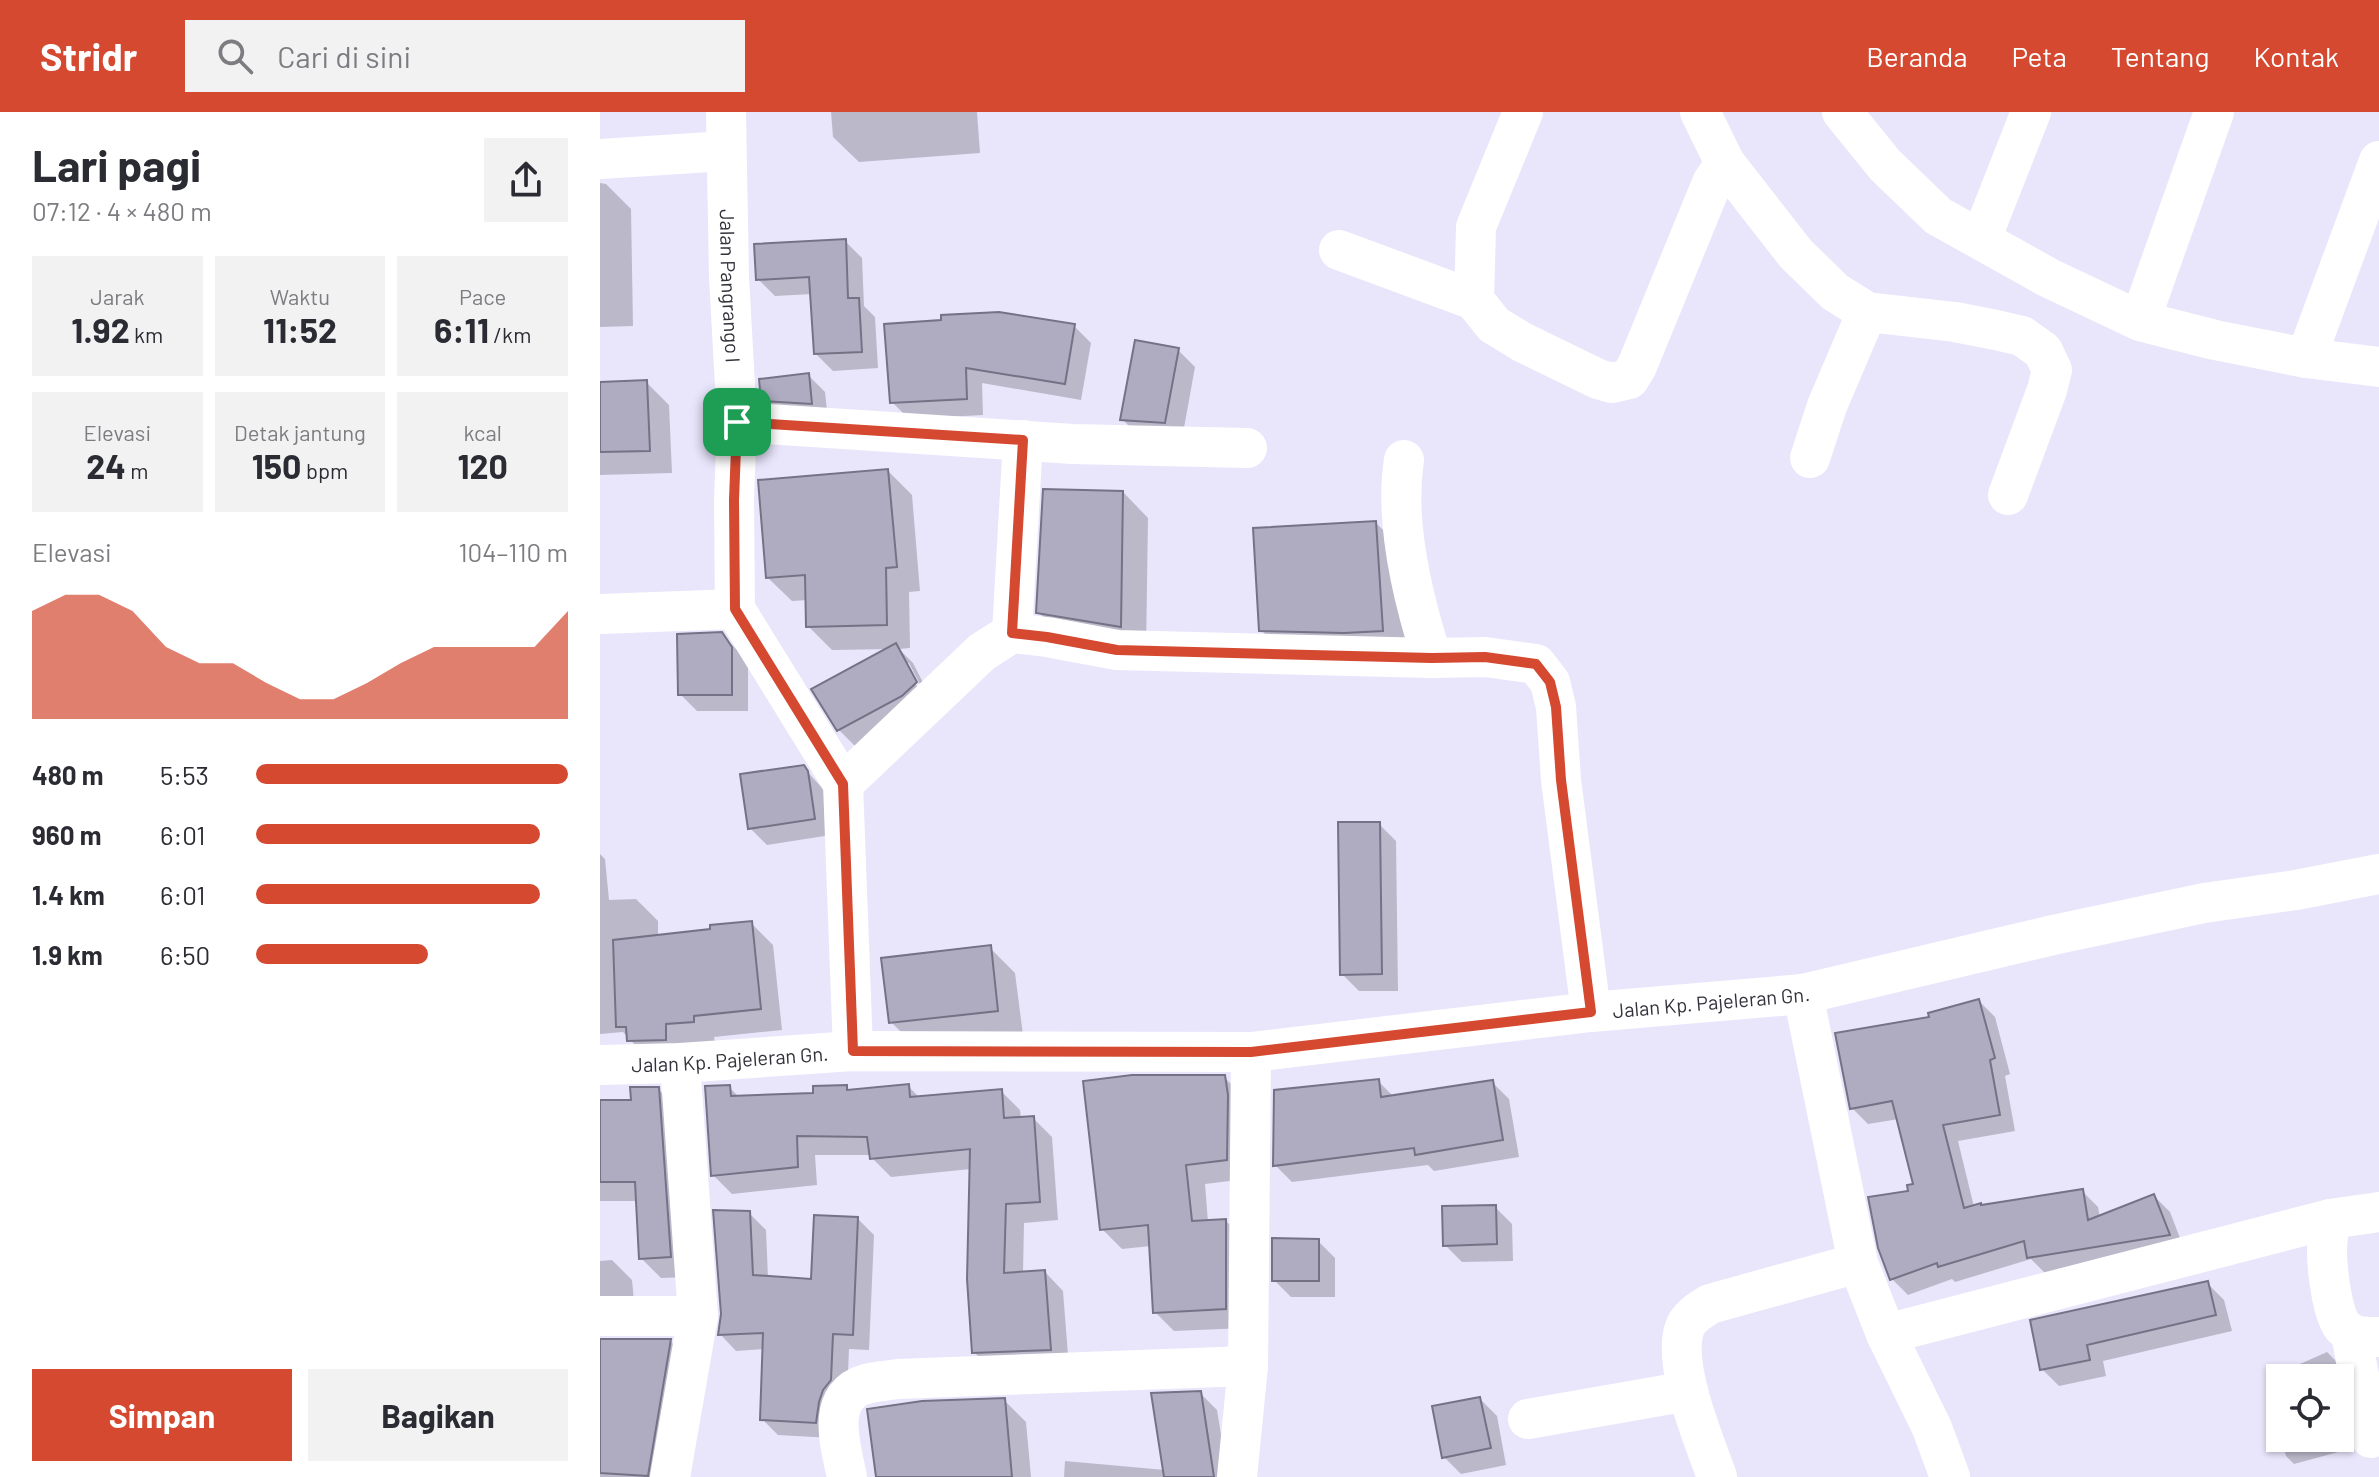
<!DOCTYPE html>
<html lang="id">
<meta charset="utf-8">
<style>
:root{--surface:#fff;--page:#f2f2f3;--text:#2b2b33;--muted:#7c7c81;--accent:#d44930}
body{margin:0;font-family:Barlow,sans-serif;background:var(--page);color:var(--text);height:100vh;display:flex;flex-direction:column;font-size:30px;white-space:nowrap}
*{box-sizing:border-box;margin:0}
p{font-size:26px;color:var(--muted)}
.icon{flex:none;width:44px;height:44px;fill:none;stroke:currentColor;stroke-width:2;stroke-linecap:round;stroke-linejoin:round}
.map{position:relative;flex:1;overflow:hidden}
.details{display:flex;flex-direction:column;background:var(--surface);width:600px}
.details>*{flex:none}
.fabs{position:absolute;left:1666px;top:1252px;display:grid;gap:16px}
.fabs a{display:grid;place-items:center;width:88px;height:88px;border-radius:0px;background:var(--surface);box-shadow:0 2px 6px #0004;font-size:40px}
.pin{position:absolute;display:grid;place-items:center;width:68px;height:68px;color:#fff;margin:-34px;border-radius:16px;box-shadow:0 4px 12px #0006}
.round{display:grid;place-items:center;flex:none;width:84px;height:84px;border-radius:0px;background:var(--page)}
.headline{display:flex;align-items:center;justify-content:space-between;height:136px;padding:0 32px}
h1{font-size:44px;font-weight:700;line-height:60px}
.stats{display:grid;grid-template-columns:repeat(3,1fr);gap:12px;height:136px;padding:8px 32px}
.stats div{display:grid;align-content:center;border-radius:0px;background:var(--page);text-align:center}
.stats b{font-size:34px;font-weight:700}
.stats small{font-size:22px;font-weight:400}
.stats p{font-size:22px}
.chart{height:224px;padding:16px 32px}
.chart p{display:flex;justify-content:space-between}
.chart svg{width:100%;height:144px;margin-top:8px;fill:var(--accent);opacity:.7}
.action{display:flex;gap:16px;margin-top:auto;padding:16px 32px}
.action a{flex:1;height:92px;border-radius:0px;background:var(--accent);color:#fff;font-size:32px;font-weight:700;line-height:92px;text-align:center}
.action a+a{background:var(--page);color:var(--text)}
ul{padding:0 32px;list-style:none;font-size:26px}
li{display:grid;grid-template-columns:128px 96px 1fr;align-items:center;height:60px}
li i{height:20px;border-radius:10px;background:var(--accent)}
header{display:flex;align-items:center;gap:48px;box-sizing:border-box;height:112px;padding:0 40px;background:var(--accent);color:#fff}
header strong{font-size:38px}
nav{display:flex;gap:44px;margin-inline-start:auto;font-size:28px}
.search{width:560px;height:72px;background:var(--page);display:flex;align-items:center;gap:20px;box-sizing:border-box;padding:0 28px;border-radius:0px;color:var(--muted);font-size:30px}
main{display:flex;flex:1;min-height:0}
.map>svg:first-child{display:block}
.shadow{fill:#0003;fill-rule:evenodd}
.building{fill:#afacc2;stroke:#757286;stroke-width:2}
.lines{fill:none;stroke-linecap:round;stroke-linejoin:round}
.minor{stroke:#fff;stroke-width:40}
.route-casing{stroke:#fff;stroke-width:16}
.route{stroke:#d44930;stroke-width:10}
.labels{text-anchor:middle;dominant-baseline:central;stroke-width:7;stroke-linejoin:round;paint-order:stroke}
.street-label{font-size:20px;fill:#33323b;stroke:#f6f5fe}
</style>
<header>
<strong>Stridr</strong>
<div class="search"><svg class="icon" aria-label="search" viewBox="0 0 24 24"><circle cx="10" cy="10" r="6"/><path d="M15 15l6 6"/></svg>Cari di sini</div>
<nav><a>Beranda</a><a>Peta</a><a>Tentang</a><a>Kontak</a></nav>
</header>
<main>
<section class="details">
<div class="headline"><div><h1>Lari pagi</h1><p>07:12 · 4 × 480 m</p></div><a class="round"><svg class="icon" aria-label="share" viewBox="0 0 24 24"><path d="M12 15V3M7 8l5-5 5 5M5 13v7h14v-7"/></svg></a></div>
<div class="stats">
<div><p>Jarak</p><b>1.92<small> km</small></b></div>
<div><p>Waktu</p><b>11:52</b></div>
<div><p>Pace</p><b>6:11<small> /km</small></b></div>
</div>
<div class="stats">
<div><p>Elevasi</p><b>24<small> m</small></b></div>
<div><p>Detak jantung</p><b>150<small> bpm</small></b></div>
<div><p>kcal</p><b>120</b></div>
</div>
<div class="chart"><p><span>Elevasi</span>104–110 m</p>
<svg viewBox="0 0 160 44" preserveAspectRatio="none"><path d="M0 44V11L10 6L20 6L30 11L40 22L50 27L60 27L70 33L80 38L90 38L100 33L110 27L120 22L130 22L140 22L150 22L160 11V44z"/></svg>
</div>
<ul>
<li><b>480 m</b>5:53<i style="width:100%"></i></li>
<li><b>960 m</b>6:01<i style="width:91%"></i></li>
<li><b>1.4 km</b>6:01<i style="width:91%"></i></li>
<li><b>1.9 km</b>6:50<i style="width:55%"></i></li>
</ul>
<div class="action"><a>Simpan</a><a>Bagikan</a></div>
</section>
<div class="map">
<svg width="1779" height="1365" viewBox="0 0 1779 1365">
<rect width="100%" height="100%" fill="#e9e6fc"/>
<path class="shadow" d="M 231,0 L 377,0 L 380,41 L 259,50 L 233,25 Z
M 0,71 L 6,72 L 31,97 L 33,214 L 0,215 Z
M 245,129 L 262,146 L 264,194 L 275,205 L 278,256 L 233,259 L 216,242 L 212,182 L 175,184 L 158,167 Z
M 287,214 L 474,214 L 491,231 L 481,288 L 382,271 L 383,303 L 309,307 L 292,290 Z
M 578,238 L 595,255 L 582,327 L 539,324 L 523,308 Z
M 208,263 L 225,280 L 228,308 L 180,305 L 163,288 Z
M 46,270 L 69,293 L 72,361 L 0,363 L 0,272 Z
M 288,359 L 312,383 L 320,479 L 309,480 L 310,536 L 299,537 L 313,551 L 332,588 L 256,635 L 239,618 L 290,537 L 232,538 L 208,514 L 208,488 L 192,489 L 168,466 ZM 304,551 L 309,551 L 323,578 L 320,580 Z
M 523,380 L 548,406 L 546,539 L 464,525 L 438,500 Z
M 776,411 L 801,436 L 807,543 L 686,543 L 661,518 Z
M 122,523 L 139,540 L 148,554 L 148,599 L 97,599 L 80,582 Z
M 203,655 L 224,678 L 231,723 L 167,733 L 150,716 Z
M 779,712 L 796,729 L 798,879 L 759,879 L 742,862 Z
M 0,742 L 5,747 L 9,788 L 36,787 L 58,809 L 58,825 L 151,811 L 173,833 L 182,918 L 114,925 L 115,931 L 51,950 L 23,920 L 0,922 Z
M 390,836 L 415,861 L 423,923 L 316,935 L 291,910 Z
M 1379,889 L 1395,905 L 1410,962 L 1405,964 L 1415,1019 L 1358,1029 L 1374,1095 L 1482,1079 L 1498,1095 L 1500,1106 L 1554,1084 L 1570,1100 L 1585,1139 L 1445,1161 L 1431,1147 L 1355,1170 L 1352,1167 L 1308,1183 L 1292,1167 L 1311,1081 L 1315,1073 L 1299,1007 L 1268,1012 L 1252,996 L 1331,907 Z
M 624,965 L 644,985 L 646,1067 L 605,1072 L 608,1110 L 626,1109 L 645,1128 L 645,1216 L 574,1219 L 555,1200 L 551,1134 L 522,1137 L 502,1117 Z
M 778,969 L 794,985 L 892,970 L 909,987 L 919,1045 L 834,1059 L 828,1053 L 692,1070 L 675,1053 Z
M 308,974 L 320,986 L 401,979 L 420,998 L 421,1007 L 433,1006 L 452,1025 L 458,1108 L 424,1111 L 423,1161 L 445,1160 L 463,1179 L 469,1256 L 393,1259 L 374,1240 L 371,1057 L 291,1065 L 272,1046 L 271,1043 L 215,1043 L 217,1073 L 132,1082 L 113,1063 L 129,975 L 140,986 L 215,983 L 246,975 L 250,980 Z
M 58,977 L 78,997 L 90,1165 L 61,1166 L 41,1146 L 38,1089 L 0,1089 L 0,990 L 33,990 Z
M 895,1095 L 912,1112 L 913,1149 L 862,1150 L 845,1133 Z
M 149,1101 L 166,1118 L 168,1166 L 213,1169 L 258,1107 L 274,1123 L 269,1238 L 249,1237 L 247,1285 L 232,1326 L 178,1323 L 162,1307 L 164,1237 L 136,1239 L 120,1222 Z
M 718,1129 L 735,1146 L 735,1185 L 691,1185 L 674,1168 Z
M 12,1148 L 32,1168 L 35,1200 L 0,1212 L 0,1149 Z
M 1607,1171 L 1624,1188 L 1632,1219 L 1503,1249 L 1506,1264 L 1459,1274 L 1442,1257 L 1432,1210 Z
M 0,1229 L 70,1229 L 90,1249 L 70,1365 L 0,1365 Z
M 1727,1240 L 1735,1248 L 1740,1261 L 1746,1290 L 1740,1293 L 1740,1266 L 1707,1266 L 1700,1252 Z
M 600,1281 L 617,1298 L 628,1365 L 464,1365 L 465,1349 L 565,1358 Z
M 1680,1284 L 1680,1324 L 1669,1288 Z
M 880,1287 L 897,1304 L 906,1353 L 861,1362 L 844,1345 Z
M 404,1288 L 426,1310 L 431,1365 L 278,1365 Z
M 1681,1326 L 1739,1326 L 1742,1339 L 1694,1352 L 1686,1344 Z"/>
<path class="building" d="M 246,127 L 248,186 L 259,186 L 262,240 L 214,242 L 209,165 L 156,168 L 154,132 Z
M 399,200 L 475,212 L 465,272 L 366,256 L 367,287 L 290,291 L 284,212 L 341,208 L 341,203 Z
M 535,228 L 579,236 L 565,311 L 520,308 Z
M 209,261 L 212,292 L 161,289 L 159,267 Z
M 47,268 L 50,339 L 0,340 L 0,270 Z
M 288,357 L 297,455 L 286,456 L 287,513 L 206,515 L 205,463 L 166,466 L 158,368 Z
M 443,377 L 523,379 L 521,515 L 436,501 Z
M 776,409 L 783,519 L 744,521 L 659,519 L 653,416 Z
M 122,520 L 132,535 L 132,583 L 78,583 L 77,522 Z
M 296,531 L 317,570 L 302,584 L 237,619 L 211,577 Z
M 204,653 L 208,659 L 215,707 L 148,717 L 140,662 Z
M 738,710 L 780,710 L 782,862 L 740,863 Z
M 152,809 L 161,897 L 94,904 L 94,910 L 66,912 L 66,928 L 27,929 L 26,915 L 16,915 L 13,828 L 110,817 L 110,813 Z
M 391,833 L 398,899 L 289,911 L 281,846 Z
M 1379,887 L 1395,946 L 1390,948 L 1400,1003 L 1343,1013 L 1364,1096 L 1381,1091 L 1381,1093 L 1483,1077 L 1488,1108 L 1554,1082 L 1570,1123 L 1427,1146 L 1424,1129 L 1338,1155 L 1337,1151 L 1290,1168 L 1278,1136 L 1268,1085 L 1308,1079 L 1307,1073 L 1313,1072 L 1292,989 L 1250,997 L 1235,921 L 1329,905 L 1328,901 Z
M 532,963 L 625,963 L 628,983 L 627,1048 L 586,1053 L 592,1109 L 626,1107 L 626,1197 L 553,1201 L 548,1113 L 500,1118 L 483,969 Z
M 779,967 L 781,985 L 893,968 L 903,1028 L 815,1043 L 814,1036 L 673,1054 L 674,978 Z
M 309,972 L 310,985 L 402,977 L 404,1006 L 434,1004 L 440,1090 L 406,1092 L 404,1161 L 445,1158 L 451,1238 L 372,1241 L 367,1167 L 370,1037 L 270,1047 L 267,1025 L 197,1024 L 198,1055 L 111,1064 L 105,974 L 130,973 L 131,984 L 213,981 L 213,974 L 247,973 L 247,978 Z
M 30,975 L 59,975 L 71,1145 L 39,1147 L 35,1070 L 0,1070 L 0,988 L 31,988 Z
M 896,1093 L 897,1132 L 843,1134 L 842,1094 Z
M 113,1098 L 150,1099 L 153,1163 L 211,1167 L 214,1103 L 258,1105 L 253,1223 L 233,1222 L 231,1268 L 223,1278 L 219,1290 L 216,1311 L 160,1308 L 163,1221 L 118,1223 L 121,1202 Z
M 672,1126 L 719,1127 L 719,1169 L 672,1169 Z
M 1608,1169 L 1616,1203 L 1487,1233 L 1490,1248 L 1440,1258 L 1430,1208 Z
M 0,1227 L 71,1227 L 48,1364 L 0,1361 Z
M 601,1279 L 614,1365 L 564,1365 L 551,1281 Z
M 880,1285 L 891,1336 L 842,1346 L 832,1294 Z
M 405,1286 L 412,1365 L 276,1365 L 267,1297 L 322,1289 Z"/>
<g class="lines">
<g class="minor">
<path id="s1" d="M 126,0 L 129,165 L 137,310 L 134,388 L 135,497 L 243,672 L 253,939"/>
<path d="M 1100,0 L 1125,51 L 1196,142 L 1235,180 L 1267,200 L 1355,210 L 1396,218 L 1422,224 L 1443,239 L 1452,258 L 1447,278 L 1408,383"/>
<path d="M 1242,0 L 1285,53 L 1338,104 L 1449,166 L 1540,209 L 1615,228 L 1706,246 L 1779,255"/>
<path d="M 0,47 L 126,39"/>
<path d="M 1381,127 L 1431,0"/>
<path d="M 739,138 L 874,188 L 894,213 L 922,230 L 998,267 L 1012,271 L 1029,267 L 1037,254 L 1112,71 L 1125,51"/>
<path d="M 874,188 L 876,115 L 923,0"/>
<path d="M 1540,209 L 1614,0"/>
<path d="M 1706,246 L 1779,49"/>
<path d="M 137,310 L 473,332 L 647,336"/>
<path d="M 1210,346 L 1227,294 L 1267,200"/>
<path d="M 804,348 C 794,411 813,487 832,546"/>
<path d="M 0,502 L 135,497"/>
<path d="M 412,521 L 423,328"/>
<path d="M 243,672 L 382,540 L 412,521 L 447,525 L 517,538 L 832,546 L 885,545 L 936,552 L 950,570 L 956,595 L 961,668 L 991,900"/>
<path d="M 1203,882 L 1258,1151 L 1286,1222 L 1332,1316 L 1350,1365"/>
<path id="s2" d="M 0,953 L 80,951 L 253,939 L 651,940 L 991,900 L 1203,882 L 1453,823 L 1604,791 L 1696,778 L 1779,762"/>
<path d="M 1730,1107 C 1729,1118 1727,1129 1727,1139 C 1727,1156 1732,1203 1743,1215 C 1753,1226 1766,1225 1779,1225"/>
<path d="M 0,1204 L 98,1204"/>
<path d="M 1286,1222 L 1730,1107 L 1779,1100"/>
<path d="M 1751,1222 L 1771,1326"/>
<path d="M 928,1307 L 1088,1279"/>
<path d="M 70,1365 L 98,1204 L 80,951"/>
<path d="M 247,1365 C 241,1335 224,1284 266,1272 C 276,1269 287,1269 297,1267 L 648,1254"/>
<path d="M 637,1365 L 648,1254 L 651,940"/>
<path d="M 1117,1365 C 1104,1328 1073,1256 1084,1218 C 1087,1206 1100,1198 1110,1192 L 1258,1151"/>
</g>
</g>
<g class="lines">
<defs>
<path id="route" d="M 137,310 L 423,328 L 412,521 L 447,525 L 517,538 L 832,546 L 885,545 L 936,552 L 950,570 L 956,595 L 961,668 L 991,900 L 651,940 L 253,939 L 243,672 L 135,497 L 134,388 Z"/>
</defs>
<use href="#route" class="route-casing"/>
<use href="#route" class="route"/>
</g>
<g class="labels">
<g class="street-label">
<text stroke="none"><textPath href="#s1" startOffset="174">Jalan Pangrango I</textPath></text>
<text stroke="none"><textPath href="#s2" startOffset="1114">Jalan Kp. Pajeleran Gn.</textPath></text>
<text stroke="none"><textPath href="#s2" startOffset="130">Jalan Kp. Pajeleran Gn.</textPath></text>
</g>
</g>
</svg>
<div class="fabs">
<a><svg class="icon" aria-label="locate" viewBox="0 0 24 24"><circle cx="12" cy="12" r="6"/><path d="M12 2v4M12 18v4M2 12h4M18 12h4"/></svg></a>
</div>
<div class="pin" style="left:137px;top:310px;background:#1e9e55"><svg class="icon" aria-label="arrive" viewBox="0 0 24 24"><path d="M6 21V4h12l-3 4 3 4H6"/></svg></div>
</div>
</main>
